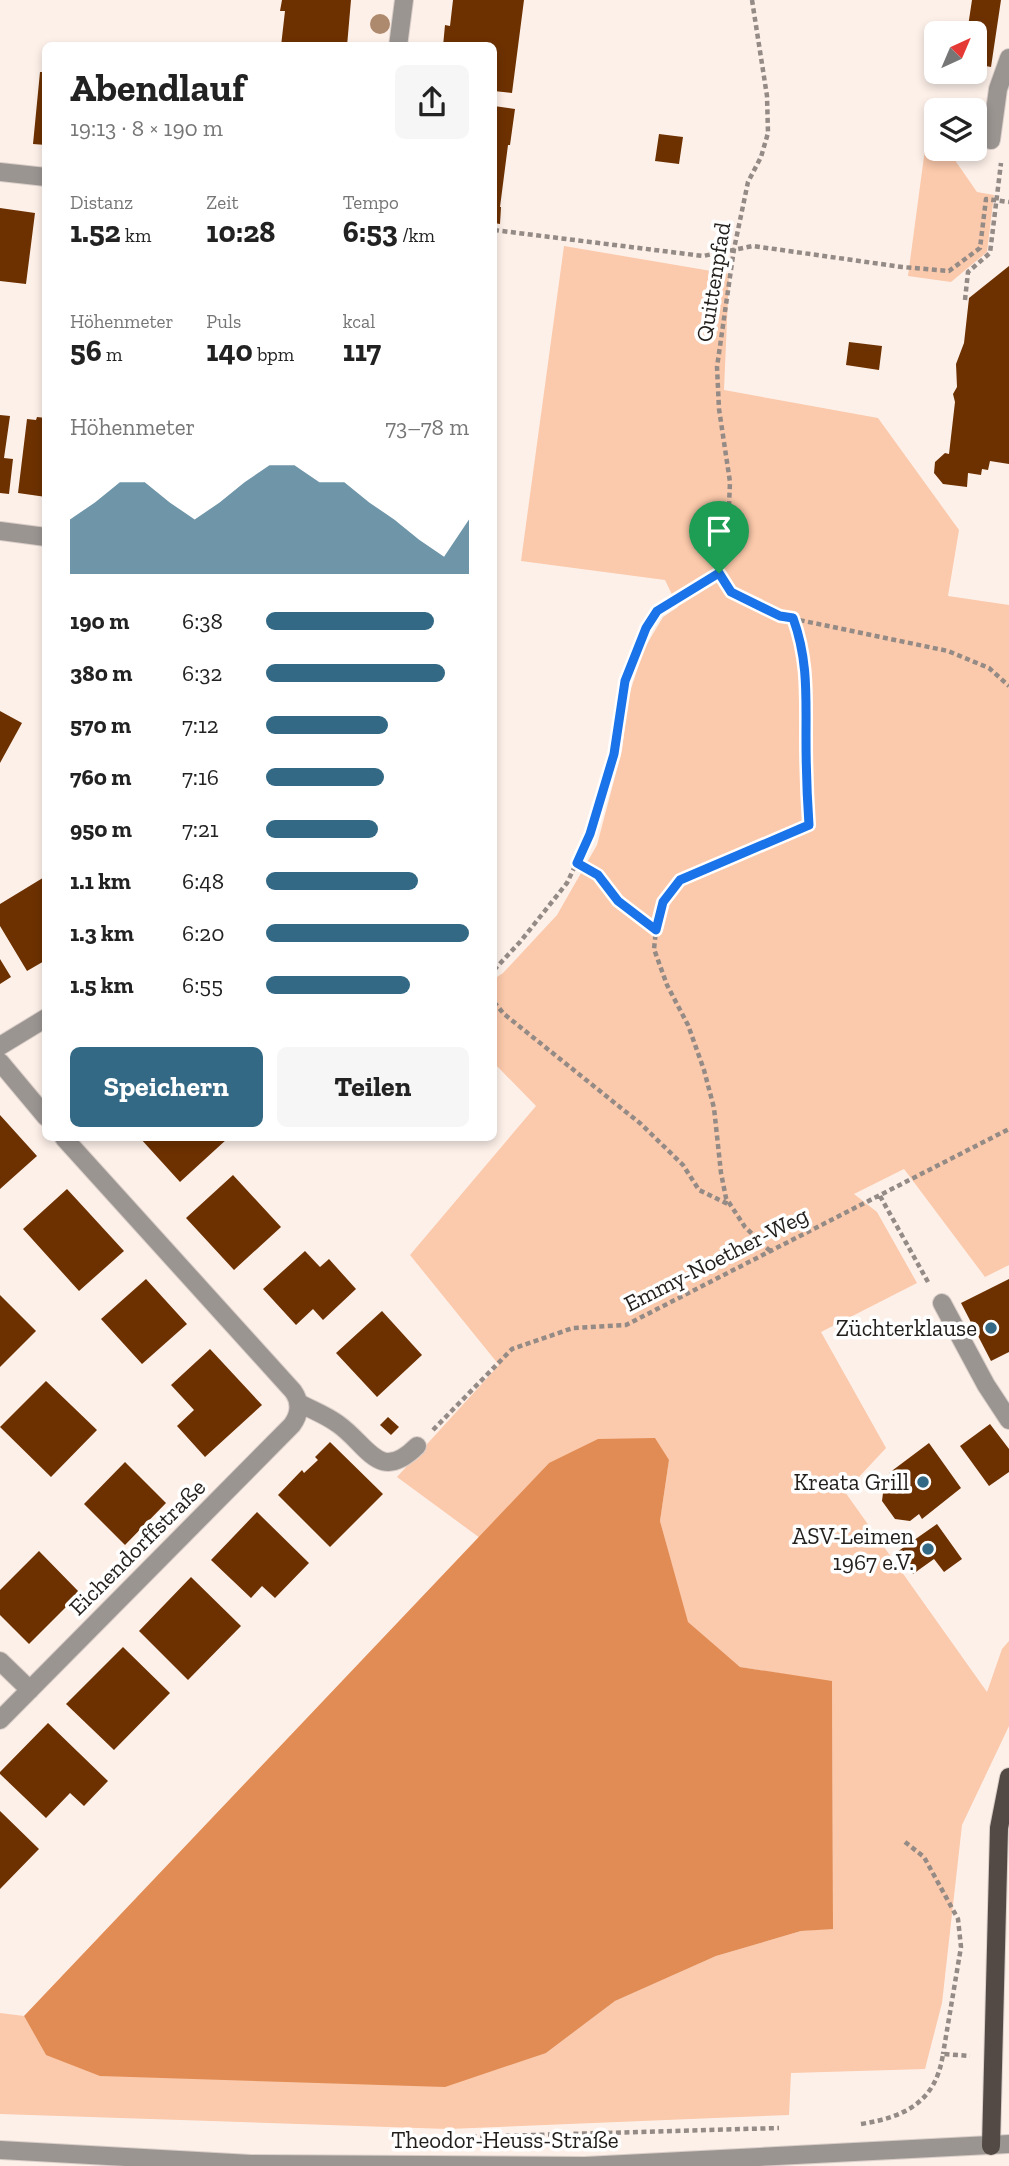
<!DOCTYPE html>
<html lang="de">
<meta charset="utf-8">
<style>
:root{--surface:#fff;--page:#f6f6f6;--text:#222;--muted:#767676;--accent:#336984}
body{margin:0;font-family:"Zilla Slab",serif;background:var(--page);color:var(--text);height:100vh;display:flex;flex-direction:column;font-size:26px;white-space:nowrap}
*{box-sizing:border-box;margin:0}
p{font-size:23px;color:var(--muted)}
.icon{flex:none;width:38px;height:38px;fill:none;stroke:currentColor;stroke-width:2;stroke-linecap:round;stroke-linejoin:round}
.map{position:relative;flex:1;overflow:hidden}
.panel{position:absolute;left:42px;top:42px;width:455px;height:1099px;display:flex;flex-direction:column;background:var(--surface);border-radius:10px;box-shadow:0 4px 10px #0003}
.panel>*{flex:none}
.needle{width:46px;rotate:44deg}
.tools{position:absolute;left:924px;top:21px;display:grid;gap:14px}
.tools a{display:grid;place-items:center;width:63px;height:63px;border-radius:10px;background:var(--surface);box-shadow:0 4px 10px #0003;font-size:35px}
.pin{position:absolute;display:grid;place-items:center;width:60px;height:60px;color:#fff;margin:-72px -30px;border-radius:50% 50% 50% 0;rotate:-45deg;box-shadow:0 0 7px #0007}
.pin .icon{rotate:45deg}
.round{display:grid;place-items:center;flex:none;width:74px;height:74px;border-radius:10px;background:var(--page)}
.summary{display:flex;align-items:center;justify-content:space-between;height:119px;padding:0 28px}
h1{font-size:38px;font-weight:700;line-height:52px}
.figures{display:grid;grid-template-columns:repeat(3,1fr);gap:10px;height:119px;padding:7px 28px}
.figures div{display:grid;align-content:center}
.figures b{font-size:30px;font-weight:700}
.figures small{font-size:19px;font-weight:400}
.figures p{font-size:19px}
.chart{height:196px;padding:14px 28px}
.chart p{display:flex;justify-content:space-between}
.chart svg{width:100%;height:126px;margin-top:7px;fill:var(--accent);opacity:.7}
.cta{display:flex;gap:14px;margin-top:auto;padding:14px 28px}
.cta a{flex:1;height:80px;border-radius:10px;background:var(--accent);color:#fff;font-size:28px;font-weight:700;line-height:80px;text-align:center}
.cta a+a{background:var(--page);color:var(--text)}
ul{padding:0 28px;list-style:none;font-size:23px}
li{display:grid;grid-template-columns:112px 84px 1fr;align-items:center;height:52px}
li i{height:18px;border-radius:9px;background:var(--accent)}
.map>svg:first-child{display:block}
.green{fill:#fbc9ab}
.water{fill:#e18c54}
.building{fill:#6d3100}
.lines{fill:none;stroke-linecap:round;stroke-linejoin:round}
.minor-casing{stroke:#dacec8;stroke-width:20}
.major-casing{stroke:#dacec8;stroke-width:20}
.path{stroke:#948b86;stroke-width:4.5;stroke-dasharray:5 3.5;stroke-linecap:butt}
.minor{stroke:#9b9592;stroke-width:18}
.major{stroke:#534a45;stroke-width:18}
.tree{fill:#ad896e}
.route-casing{stroke:#fff;stroke-width:14}
.route{stroke:#1a73e8;stroke-width:9}
.poi-dot{fill:#336984;stroke:#fff;stroke-width:2.5}
.labels{text-anchor:middle;dominant-baseline:central;stroke-width:7;stroke-linejoin:round;paint-order:stroke}
.street-label{font-size:23px;fill:#221e1b;stroke:#fff}
.poi-label{font-size:23px;fill:#221e1b;stroke:#fff;text-anchor:end}
</style>
<div class="map">
<svg width="1009" height="2166" viewBox="0 0 1009 2166">
<rect width="100%" height="100%" fill="#fdf0e9"/>
<path class="green" d="M 925,149 L 950,153 L 977,192 L 994,195 L 987,252 L 951,282 L 908,276 Z
M 564,246 L 729,274 L 724,390 L 878,418 L 959,530 L 948,596 L 1009,605 L 1009,1265 L 985,1277 L 904,1169 L 854,1194 L 877,1212 L 917,1283 L 821,1332 L 886,1448 L 845,1492 L 987,1692 L 1002,1649 L 1009,1641 L 1009,1726 L 962,1825 L 942,2003 L 925,2069 L 791,2073 L 789,2115 L 448,2129 L 0,2114 L 0,2013 L 24,2016 L 46,2055 L 546,2053 L 615,2001 L 716,1956 L 801,1931 L 833,1928 L 832,1682 L 740,1667 L 687,1622 L 660,1521 L 669,1460 L 549,1463 L 480,1538 L 397,1477 L 499,1365 L 410,1255 L 536,1106 L 494,1063 L 494,979 L 503,973 L 557,915 L 597,845 L 622,750 L 628,698 L 644,649 L 663,617 L 678,607 L 665,580 L 521,561 Z"/>
<path class="water" d="M 655,1438 L 669,1460 L 660,1521 L 688,1622 L 740,1667 L 832,1681 L 833,1929 L 801,1931 L 716,1956 L 615,2001 L 546,2053 L 445,2087 L 100,2076 L 46,2055 L 24,2016 L 549,1463 L 598,1439 Z"/>
<path class="building" d="M 282,0 L 351,0 L 347,46 L 281,46 L 285,11 L 280,11 Z
M 453,0 L 524,0 L 512,93 L 494,91 L 494,46 L 443,46 L 445,25 L 450,26 Z
M 972,0 L 1001,0 L 991,67 L 975,64 L 975,33 L 967,33 Z
M 40,72 L 46,72 L 46,145 L 33,144 Z
M 494,106 L 515,109 L 510,145 L 508,145 L 500,207 L 501,207 L 500,224 L 494,223 Z
M 659,134 L 683,137 L 679,164 L 655,161 Z
M 0,208 L 35,213 L 26,284 L 0,281 Z
M 1009,266 L 1009,464 L 990,461 L 988,470 L 982,469 L 981,475 L 968,473 L 967,487 L 943,484 L 934,473 L 935,462 L 945,453 L 949,454 L 955,402 L 953,394 L 957,387 L 956,364 L 964,343 L 969,298 Z
M 849,342 L 882,346 L 879,370 L 846,365 Z
M 0,415 L 10,416 L 4,458 L 13,459 L 9,494 L 0,493 Z
M 37,417 L 46,418 L 46,497 L 18,493 L 27,419 L 36,420 Z
M 0,711 L 22,723 L 0,763 Z
M 46,876 L 46,960 L 27,971 L 0,926 L 0,904 Z
M 0,959 L 11,977 L 0,984 Z
M 0,1115 L 37,1156 L 0,1189 Z
M 140,1138 L 225,1138 L 227,1139 L 180,1182 Z
M 233,1175 L 281,1227 L 234,1270 L 186,1218 Z
M 67,1189 L 124,1251 L 79,1291 L 23,1229 Z
M 305,1251 L 320,1267 L 329,1259 L 356,1289 L 323,1320 L 313,1309 L 296,1325 L 263,1289 Z
M 146,1279 L 187,1324 L 142,1364 L 101,1319 Z
M 1009,1279 L 1009,1352 L 991,1361 L 961,1303 Z
M 0,1295 L 36,1331 L 0,1367 Z
M 382,1311 L 422,1355 L 377,1397 L 336,1353 Z
M 210,1349 L 262,1405 L 205,1457 L 177,1426 L 194,1410 L 171,1385 Z
M 46,1381 L 97,1430 L 51,1477 L 0,1427 Z
M 388,1417 L 399,1427 L 391,1435 L 380,1425 Z
M 990,1424 L 1009,1449 L 1009,1472 L 989,1486 L 960,1446 Z
M 330,1442 L 383,1494 L 330,1547 L 278,1495 L 302,1470 L 304,1473 L 318,1460 L 315,1457 Z
M 929,1443 L 961,1488 L 922,1519 L 919,1514 L 910,1521 L 895,1519 L 882,1501 L 884,1485 L 893,1478 L 889,1473 Z
M 125,1462 L 166,1503 L 125,1545 L 84,1504 Z
M 257,1512 L 309,1563 L 275,1598 L 262,1586 L 251,1598 L 211,1560 Z
M 937,1524 L 962,1559 L 944,1572 L 934,1559 L 913,1574 L 897,1552 Z
M 39,1551 L 80,1593 L 29,1644 L 0,1615 L 0,1590 Z
M 191,1577 L 241,1626 L 188,1680 L 139,1631 Z
M 123,1647 L 170,1693 L 114,1750 L 66,1704 Z
M 48,1723 L 108,1781 L 84,1806 L 70,1793 L 46,1818 L 0,1774 L 0,1772 Z
M 0,1811 L 39,1849 L 0,1889 Z"/>
<g class="lines">
<defs>
<path id="minor" d="M 398,46 L 404,0
M 991,140 L 998,89 L 1009,58
M 0,172 L 46,177
M 0,531 L 46,537
M 0,1046 L 46,1018
M 0,1062 L 46,1117
M 942,1303 L 986,1385 L 1009,1420
M 299,1403 C 312,1410 326,1415 338,1424 C 368,1445 379,1484 417,1446
M 0,1661 L 30,1690
M 0,1720 L 292,1425 C 300,1414 301,1402 293,1391 L 64,1138
M 0,2150 L 251,2164 L 585,2166 L 1009,2144"/>
<path id="major" d="M 991,2146 L 999,1828 L 1009,1777"/>
</defs>
<use href="#minor" class="minor-casing"/>
<use href="#major" class="major-casing"/>
<path class="path" d="M 752,0 L 767,96 L 768,133 L 761,157 L 748,182 L 734,249 L 717,367 L 719,409 L 730,482 L 728,529 L 719,573 L 731,592 L 780,616 L 948,651 L 989,668 L 1009,686
M 494,230 L 703,256 L 753,246 L 902,267 L 949,271 L 980,248 L 986,199 L 1009,202
M 965,300 L 968,272 L 990,253 L 1001,163
M 577,863 L 598,875 L 618,901 L 656,930
M 494,970 L 520,942 L 567,883 L 590,834 L 614,754 L 625,681 L 646,628 L 657,612 L 719,573
M 494,1002 L 504,1014 L 641,1124 L 683,1165 L 699,1190 L 730,1205
M 880,1196 L 928,1282
M 770,1251 L 745,1227 L 726,1198 L 721,1173 L 714,1108 L 704,1070 L 688,1025 L 667,985 L 654,949 L 656,930 L 663,902 L 680,880 L 809,825 L 806,777 L 805,656 L 793,619
M 433,1430 L 512,1349 L 573,1328 L 626,1325 L 1009,1129
M 905,1842 L 924,1857 L 958,1919 L 961,1947 L 943,2054
M 861,2124 C 905,2117 936,2102 943,2054 L 970,2056
M 463,2137 L 779,2128"/>
<use href="#minor" class="minor"/>
<use href="#major" class="major"/>
</g>
<circle class="tree" cx="380" cy="24" r="10"/>
<g class="lines">
<defs>
<path id="route" d="M 719,573 L 731,592 L 780,616 L 793,618 C 808,659 806,695 806,737 C 806,767 807,796 809,825 L 680,880 L 663,902 L 656,930 L 618,901 L 598,875 L 577,863 L 590,834 L 614,754 L 625,681 L 646,628 L 657,611 Z"/>
</defs>
<use href="#route" class="route-casing"/>
<use href="#route" class="route"/>
</g>
<g class="poi-dot">
<circle cx="991" cy="1328" r="7"/>
<circle cx="923" cy="1482" r="7"/>
<circle cx="928" cy="1549" r="7"/>
</g>
<g class="labels">
<g class="street-label">
<text transform="translate(713 282) rotate(-81)">Quittenpfad</text>
<text transform="translate(716 1259) rotate(-27)">Emmy-Noether-Weg</text>
<text transform="translate(137 1547) rotate(-45)">Eichendorffstraße</text>
<text x="505" y="2140">Theodor-Heuss-Straße</text>
</g>
<g class="poi-label">
<text x="977" y="1328">Züchterklause</text>
<text x="909" y="1482">Kreata Grill</text>
<text x="914" y="1536">ASV-Leimen<tspan x="914" dy="26">1967 e.V.</tspan></text>
</g>
</g>
</svg>
<div class="tools">
<a><svg class="needle" viewBox="-14 -14 28 28"><path d="M0-13l5 13h-10z" fill="#e53935"/><path d="M0 13l5-13h-10z" fill="#767676"/></svg></a>
<a><svg class="icon" aria-label="layers" viewBox="0 0 24 24"><path d="M12 4l9 5-9 5-9-5zM3 14l9 5 9-5"/></svg></a>
</div>
<div class="pin" style="left:719px;top:573px;background:#1e9e55"><svg class="icon" aria-label="arrive" viewBox="0 0 24 24"><path d="M6 21V4h12l-3 4 3 4H6"/></svg></div>
<section class="panel">
<div class="summary"><div><h1>Abendlauf</h1><p>19:13 · 8 × 190 m</p></div><a class="round"><svg class="icon" aria-label="share" viewBox="0 0 24 24"><path d="M12 15V3M7 8l5-5 5 5M5 13v7h14v-7"/></svg></a></div>
<div class="figures">
<div><p>Distanz</p><b>1.52<small> km</small></b></div>
<div><p>Zeit</p><b>10:28</b></div>
<div><p>Tempo</p><b>6:53<small> /km</small></b></div>
</div>
<div class="figures">
<div><p>Höhenmeter</p><b>56<small> m</small></b></div>
<div><p>Puls</p><b>140<small> bpm</small></b></div>
<div><p>kcal</p><b>117</b></div>
</div>
<div class="chart"><p><span>Höhenmeter</span>73–78 m</p>
<svg viewBox="0 0 160 44" preserveAspectRatio="none"><path d="M0 44V25L10 19L20 12L30 12L40 19L50 25L60 19L70 12L80 6L90 6L100 12L110 12L120 19L130 25L140 32L150 38L160 25V44z"/></svg>
</div>
<ul>
<li><b>190 m</b>6:38<i style="width:83%"></i></li>
<li><b>380 m</b>6:32<i style="width:88%"></i></li>
<li><b>570 m</b>7:12<i style="width:60%"></i></li>
<li><b>760 m</b>7:16<i style="width:58%"></i></li>
<li><b>950 m</b>7:21<i style="width:55%"></i></li>
<li><b>1.1 km</b>6:48<i style="width:75%"></i></li>
<li><b>1.3 km</b>6:20<i style="width:100%"></i></li>
<li><b>1.5 km</b>6:55<i style="width:71%"></i></li>
</ul>
<div class="cta"><a>Speichern</a><a>Teilen</a></div>
</section>
</div>
